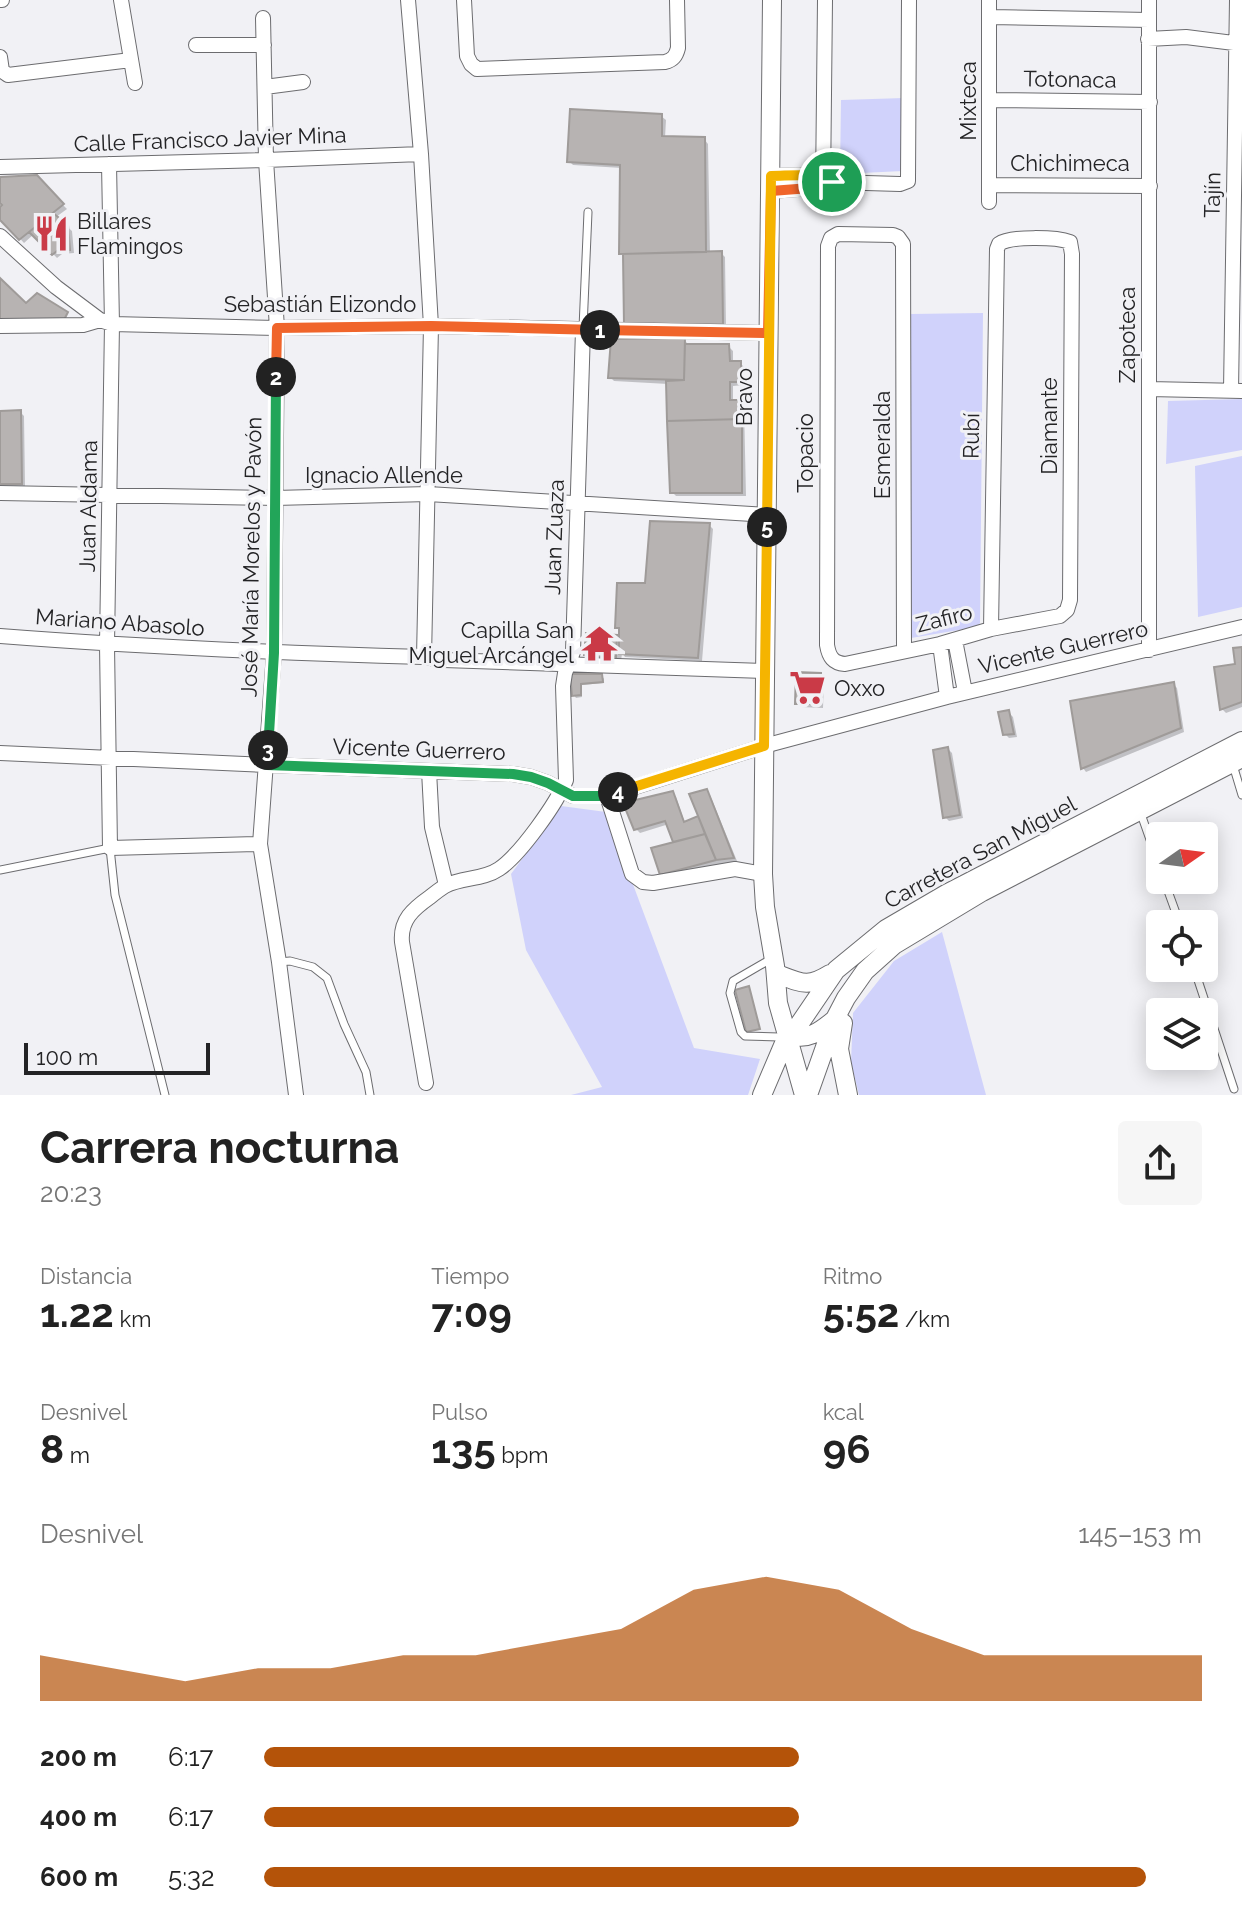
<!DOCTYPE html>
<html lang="es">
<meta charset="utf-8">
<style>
:root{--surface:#fff;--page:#f6f6f6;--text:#222;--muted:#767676;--accent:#b45309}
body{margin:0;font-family:Raleway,sans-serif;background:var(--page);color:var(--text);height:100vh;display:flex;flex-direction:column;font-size:30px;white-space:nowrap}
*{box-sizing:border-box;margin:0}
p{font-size:26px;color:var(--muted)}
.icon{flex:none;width:44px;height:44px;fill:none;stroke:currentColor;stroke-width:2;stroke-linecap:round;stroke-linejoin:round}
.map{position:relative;height:1095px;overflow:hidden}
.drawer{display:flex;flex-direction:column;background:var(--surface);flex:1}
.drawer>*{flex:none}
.needle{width:52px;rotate:76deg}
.controls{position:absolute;left:1146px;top:822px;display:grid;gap:16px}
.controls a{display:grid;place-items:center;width:72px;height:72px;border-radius:8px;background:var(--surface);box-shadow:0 4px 20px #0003;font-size:40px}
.scale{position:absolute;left:24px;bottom:20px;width:186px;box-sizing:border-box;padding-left:8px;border:4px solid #232325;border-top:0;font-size:22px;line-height:28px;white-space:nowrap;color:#232325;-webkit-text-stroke:6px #f1f1f5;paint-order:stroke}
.pin{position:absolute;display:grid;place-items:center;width:68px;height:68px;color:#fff;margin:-34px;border:4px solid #fff;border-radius:50%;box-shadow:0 2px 8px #0007}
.km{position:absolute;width:40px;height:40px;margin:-20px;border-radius:50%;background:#222;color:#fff;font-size:22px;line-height:40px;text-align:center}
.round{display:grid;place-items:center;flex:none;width:84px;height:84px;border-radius:8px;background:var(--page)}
.summary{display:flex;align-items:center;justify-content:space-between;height:136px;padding:0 40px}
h1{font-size:44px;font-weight:700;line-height:60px}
.figures{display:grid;grid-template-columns:repeat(3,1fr);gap:12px;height:136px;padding:8px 40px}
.figures div{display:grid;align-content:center}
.figures b{font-size:40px;font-weight:700}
.figures small{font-size:22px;font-weight:400}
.figures p{font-size:22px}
.chart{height:224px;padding:16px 40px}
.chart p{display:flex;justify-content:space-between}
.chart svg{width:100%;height:144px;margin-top:8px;fill:var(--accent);opacity:.7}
ul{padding:0 40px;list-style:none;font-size:26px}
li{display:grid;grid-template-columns:128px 96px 1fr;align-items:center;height:60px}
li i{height:20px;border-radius:10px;background:var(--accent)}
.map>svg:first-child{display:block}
.green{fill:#d0d2fb}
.shadow{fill:#0003}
.building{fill:#b7b3b2;stroke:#9f9b99;stroke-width:2}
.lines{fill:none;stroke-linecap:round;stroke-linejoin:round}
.lane-casing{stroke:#6c6c6f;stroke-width:9}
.street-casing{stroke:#6c6c6f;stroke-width:16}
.secondary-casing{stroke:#6c6c6f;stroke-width:20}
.lane{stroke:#fff;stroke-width:7}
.street{stroke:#fff;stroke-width:14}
.secondary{stroke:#fff;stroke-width:18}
.split-1-casing{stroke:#fff;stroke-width:16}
.split-2-casing{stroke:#fff;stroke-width:16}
.split-3-casing{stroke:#fff;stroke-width:16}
.split-4-casing{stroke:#fff;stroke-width:16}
.split-5-casing{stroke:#fff;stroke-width:16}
.split-6-casing{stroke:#fff;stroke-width:16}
.split-1{stroke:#f0652b;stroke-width:10}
.split-2{stroke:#f0652b;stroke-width:10}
.split-3{stroke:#22a559;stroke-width:10}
.split-4{stroke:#22a559;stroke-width:10}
.split-5{stroke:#f5b400;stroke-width:10}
.split-6{stroke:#f5b400;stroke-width:10}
.labels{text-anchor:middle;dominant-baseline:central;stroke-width:6;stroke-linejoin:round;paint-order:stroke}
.street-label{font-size:22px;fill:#232325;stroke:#f1f1f5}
.poi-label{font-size:22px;fill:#232325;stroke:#f1f1f5;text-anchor:start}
</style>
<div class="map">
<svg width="1242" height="1095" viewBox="0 0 1242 1095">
<rect width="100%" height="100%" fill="#f1f1f5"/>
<path class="green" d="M 904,98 L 903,171 L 840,174 L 841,100 Z
M 983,313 L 980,623 L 977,627 L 911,638 L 909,634 L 911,314 Z
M 1242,399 L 1242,450 L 1166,464 L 1168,401 Z
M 1242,456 L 1242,607 L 1198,617 L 1195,466 Z
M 561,806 L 606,812 L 694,1048 L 760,1059 L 748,1095 L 571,1095 L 602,1087 L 526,950 L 511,874 Z
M 942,932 L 986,1095 L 859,1095 L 851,1062 L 853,1013 L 894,961 Z"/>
<path class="shadow" d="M 661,116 L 666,120 L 665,138 L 704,139 L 708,144 L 710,254 L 721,253 L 725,257 L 726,328 L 630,328 L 625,258 L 621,253 L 622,168 L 573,165 L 569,161 Z
M 36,178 L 67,209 L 56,217 L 72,231 L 74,253 L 62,254 L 57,258 L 34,234 L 24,243 L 0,217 L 0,210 L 5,206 L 0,200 L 0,179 Z
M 684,340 L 688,344 L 728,346 L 733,351 L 733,363 L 740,363 L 744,367 L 744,385 L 733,386 L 733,402 L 740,402 L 744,406 L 746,496 L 676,496 L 672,492 L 668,384 L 614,381 L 610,377 Z
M 20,412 L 24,416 L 25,487 L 0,488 L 0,413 Z
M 709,525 L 713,529 L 702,661 L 625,657 L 622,653 L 621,662 L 592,660 L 587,654 L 617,637 L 621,642 L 621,632 L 617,628 L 647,585 Z
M 1242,649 L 1242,707 L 1226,713 L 1222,709 Z
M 820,675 L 824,679 L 823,708 L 801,707 L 797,703 Z
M 572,676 L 602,676 L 604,679 L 604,683 L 582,685 L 582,697 L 576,698 L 574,695 Z
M 1173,684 L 1177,688 L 1184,732 L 1086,772 L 1083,768 Z
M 1009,713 L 1013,717 L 1017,737 L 1009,738 L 1005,734 Z
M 948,749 L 952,753 L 963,818 L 949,821 L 945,817 Z
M 706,791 L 710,795 L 737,861 L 720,864 L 666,878 L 662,874 L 676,844 L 669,824 L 640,833 L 636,829 L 672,793 L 676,797 L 685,823 L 701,817 Z"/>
<path class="building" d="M 570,109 L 662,114 L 662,136 L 705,137 L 706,252 L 619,254 L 620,165 L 567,162 Z
M 37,175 L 64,204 L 19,240 L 0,220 L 0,207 L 2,205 L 0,203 L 0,177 Z
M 53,213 L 68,225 L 70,250 L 57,251 L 52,255 L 29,232 Z
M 722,251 L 723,324 L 624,325 L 623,254 Z
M 0,278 L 26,303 L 37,293 L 68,312 L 64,320 L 0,320 Z
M 685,338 L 684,380 L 608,378 L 611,339 Z
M 685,344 L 729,344 L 730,361 L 741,361 L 741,382 L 730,382 L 730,400 L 741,400 L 742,419 L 667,421 L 666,381 L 684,380 Z
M 21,410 L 22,484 L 0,484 L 0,411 Z
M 742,419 L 742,493 L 670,493 L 667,421 Z
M 650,521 L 710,523 L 698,658 L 619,654 L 619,628 L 615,628 L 617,583 L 645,583 Z
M 586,633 L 617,635 L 616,657 L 584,655 Z
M 1242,647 L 1242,702 L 1220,710 L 1214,667 L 1235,664 L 1233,648 Z
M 796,672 L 821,673 L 820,704 L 795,704 Z
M 570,674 L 602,674 L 603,682 L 581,684 L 581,695 L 572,696 Z
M 1174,682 L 1181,728 L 1081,769 L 1070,701 Z
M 1009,710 L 1014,734 L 1003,735 L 998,712 Z
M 948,747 L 960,815 L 943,818 L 933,750 Z
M 707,789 L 734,858 L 716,860 L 689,794 Z
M 673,791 L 684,822 L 698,816 L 705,834 L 673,842 L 665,821 L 634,830 L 623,803 Z
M 705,834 L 716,860 L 660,875 L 651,848 Z
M 749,986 L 760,1029 L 746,1032 L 735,990 Z"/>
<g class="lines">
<defs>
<path id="lane" d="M 583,328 L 588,212
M 1233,765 L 1242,795
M 1141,814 L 1160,868
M 0,870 L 110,848 L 115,895 L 165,1095
M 1164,880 L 1180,924
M 771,959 L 733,981 L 730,993 L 741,1032 L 745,1036 L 779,1037
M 279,962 L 290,961 L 313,967 L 327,978 L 344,1024 L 366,1072 L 370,1095
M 1194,968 L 1234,1089"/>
<path id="street" d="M 0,0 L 2,0
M 121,0 L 135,83
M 408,0 L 421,154 L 431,326 L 424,657
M 464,0 L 467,56 L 471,64 L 477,69 L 665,62 C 673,60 676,56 678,48 L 677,0
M 990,17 L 1149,20
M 263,18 L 266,160 L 277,328 L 274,653 L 260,844 L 279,962 L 296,1095
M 1148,39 L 1186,37 L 1242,44
M 196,45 L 264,45
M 0,57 L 2,71 L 8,75 L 131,60
M 265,87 L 303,82
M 989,100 L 1150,102
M 109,164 L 112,324 L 107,645 L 110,848 L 260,844
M 0,167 L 266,160 L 421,154
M 771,176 C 789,176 812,172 828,180
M 990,185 L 1150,186
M 823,187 L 825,0
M 771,191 L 823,187 L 832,182 L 900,184 L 908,181 L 909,0
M 989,202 L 989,0
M 0,236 L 56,287 L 100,320 L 112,324 L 277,328 L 431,326 L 768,333
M 0,326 L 83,325 L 100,320
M 1149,389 L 1242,391
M 1231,391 L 1237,0
M 0,493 L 275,498 L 428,494 L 768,515
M 0,636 C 141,647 283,653 424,657 L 444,660 L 764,671
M 955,640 L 965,692
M 940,644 L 947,697
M 904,650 L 903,244 L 898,237 L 893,235 L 838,234 L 831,238 L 828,246 L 827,645 C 829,657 833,663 845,664 L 940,644 L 991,629 L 1060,616 L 1067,610 L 1070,600 L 1072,254 L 1070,242 C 1056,237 1010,236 999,244 L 997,249 L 991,629
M 1149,650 L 1149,0
M 0,753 L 267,765 L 513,774 L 531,777 L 548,783 L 573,796 L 607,796 L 764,746 L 947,697 L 1242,627
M 429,771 L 432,827 L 446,885
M 607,796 L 632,874 L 643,882 L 653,883 L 735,869 L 763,874
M 426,1083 L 402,942 C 400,920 413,909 430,897 C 435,893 440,889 445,886 C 462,877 483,880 499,869 C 520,855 557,803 566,780 L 563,686 L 565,673 L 573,652 L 583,330"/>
<path id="secondary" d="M 772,0 L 763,874 L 765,907 L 775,966 L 778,1003 L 804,1095
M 780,975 C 803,984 809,987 830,974
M 843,1023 L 839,1049 L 848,1095
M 788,1034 C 807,1042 821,1031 835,1019
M 762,1095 L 788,1034 L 798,1026 L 836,970 L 886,929 L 946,894 L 1242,741
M 808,1095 L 835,1019 L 846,998 L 865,971 L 894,945 L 982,892 L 1242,758"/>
</defs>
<use href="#lane" class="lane-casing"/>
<use href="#street" class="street-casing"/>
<use href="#secondary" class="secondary-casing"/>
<use href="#lane" class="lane"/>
<use href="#street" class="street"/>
<use href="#secondary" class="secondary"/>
</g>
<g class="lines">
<defs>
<path id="split-1" d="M 600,330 L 768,333 L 771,191 L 823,187 L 832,182"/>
<path id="split-2" d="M 276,377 L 277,328 L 431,326 L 600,330"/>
<path id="split-3" d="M 268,750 L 274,653 L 276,377"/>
<path id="split-4" d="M 268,750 L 267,765 L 513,774 L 531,777 L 548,783 L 573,796 L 607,796 L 618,792"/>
<path id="split-5" d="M 618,792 L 764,746 L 767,527"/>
<path id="split-6" d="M 767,527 L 771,176 C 791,176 814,172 832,182"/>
</defs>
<use href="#split-1" class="split-1-casing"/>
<use href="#split-2" class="split-2-casing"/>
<use href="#split-3" class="split-3-casing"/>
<use href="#split-4" class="split-4-casing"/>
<use href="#split-5" class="split-5-casing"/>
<use href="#split-6" class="split-6-casing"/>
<use href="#split-1" class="split-1"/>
<use href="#split-2" class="split-2"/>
<use href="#split-3" class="split-3"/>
<use href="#split-4" class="split-4"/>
<use href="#split-5" class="split-5"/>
<use href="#split-6" class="split-6"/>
</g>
<defs>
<symbol id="restaurant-bare" viewBox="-9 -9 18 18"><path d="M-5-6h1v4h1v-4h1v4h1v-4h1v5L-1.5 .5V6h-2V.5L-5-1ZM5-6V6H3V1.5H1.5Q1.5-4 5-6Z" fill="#ca3a47" stroke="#f1f1f5" stroke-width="2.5" paint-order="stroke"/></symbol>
<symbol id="temple-bare" viewBox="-9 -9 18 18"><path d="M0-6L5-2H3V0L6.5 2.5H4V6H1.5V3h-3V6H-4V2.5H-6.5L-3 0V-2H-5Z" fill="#ca3a47" stroke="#f1f1f5" stroke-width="2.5" paint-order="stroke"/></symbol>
<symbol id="supermarket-bare" viewBox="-9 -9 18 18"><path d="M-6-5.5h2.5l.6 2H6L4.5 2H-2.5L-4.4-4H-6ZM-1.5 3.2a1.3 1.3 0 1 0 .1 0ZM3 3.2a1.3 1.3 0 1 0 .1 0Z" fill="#ca3a47" stroke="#f1f1f5" stroke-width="2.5" paint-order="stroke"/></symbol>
</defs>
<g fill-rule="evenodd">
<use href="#restaurant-bare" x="26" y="208" width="51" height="51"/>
<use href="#temple-bare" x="574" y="618" width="51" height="51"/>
<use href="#supermarket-bare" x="782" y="662" width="51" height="51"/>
</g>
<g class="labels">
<g class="street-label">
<text transform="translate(1070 79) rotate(1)">Totonaca</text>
<text transform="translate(968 101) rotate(-90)">Mixteca</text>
<text transform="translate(210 139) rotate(-2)">Calle Francisco Javier Mina</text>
<text x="1070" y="163">Chichimeca</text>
<text transform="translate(1212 195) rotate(-89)">Tajín</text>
<text x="320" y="304">Sebastián Elizondo</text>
<text transform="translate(1127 335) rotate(-90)">Zapoteca</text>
<text transform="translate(744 397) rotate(-90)">Bravo</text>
<text transform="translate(1049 426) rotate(-90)">Diamante</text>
<text transform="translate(971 436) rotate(-89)">Rubí</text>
<text transform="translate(882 445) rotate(-90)">Esmeralda</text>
<text transform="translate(805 453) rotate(-90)">Topacio</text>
<text x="384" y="475">Ignacio Allende</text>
<text transform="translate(88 506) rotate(-89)">Juan Aldama</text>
<text transform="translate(554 537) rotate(-88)">Juan Zuaza</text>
<text transform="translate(251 557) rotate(-89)">José María Morelos y Pavón</text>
<text transform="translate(944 618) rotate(-14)">Zafiro</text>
<text transform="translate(120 622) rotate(4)">Mariano Abasolo</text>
<text transform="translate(1063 647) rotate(-13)">Vicente Guerrero</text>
<text transform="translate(419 749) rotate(2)">Vicente Guerrero</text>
<text transform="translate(980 852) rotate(-28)">Carretera San Miguel</text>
</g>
<g class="poi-label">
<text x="77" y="221">Billares<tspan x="77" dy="25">Flamingos</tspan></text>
<text x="574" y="630" text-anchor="end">Capilla San<tspan x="574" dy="25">Miguel Arcángel</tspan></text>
<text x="834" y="688">Oxxo</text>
</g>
</g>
</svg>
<div class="controls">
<a><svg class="needle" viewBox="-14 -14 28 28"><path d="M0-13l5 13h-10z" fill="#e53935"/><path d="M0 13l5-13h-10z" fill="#767676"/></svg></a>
<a><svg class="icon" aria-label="locate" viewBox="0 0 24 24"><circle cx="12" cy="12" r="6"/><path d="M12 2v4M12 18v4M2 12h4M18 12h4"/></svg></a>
<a><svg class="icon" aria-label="layers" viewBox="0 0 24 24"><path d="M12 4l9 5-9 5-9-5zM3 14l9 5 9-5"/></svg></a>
</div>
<div class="scale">100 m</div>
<div class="pin" style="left:832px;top:182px;background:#1e9e55"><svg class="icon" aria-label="arrive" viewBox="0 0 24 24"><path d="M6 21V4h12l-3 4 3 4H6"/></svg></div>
<b class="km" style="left:600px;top:330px">1</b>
<b class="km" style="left:276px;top:377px">2</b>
<b class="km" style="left:268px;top:750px">3</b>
<b class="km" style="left:618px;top:792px">4</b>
<b class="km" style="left:767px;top:527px">5</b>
</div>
<section class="drawer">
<div class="summary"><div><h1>Carrera nocturna</h1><p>20:23</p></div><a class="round"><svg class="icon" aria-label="share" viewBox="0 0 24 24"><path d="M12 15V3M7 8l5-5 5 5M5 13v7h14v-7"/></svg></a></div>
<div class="figures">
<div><p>Distancia</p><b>1.22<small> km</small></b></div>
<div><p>Tiempo</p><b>7:09</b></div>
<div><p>Ritmo</p><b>5:52<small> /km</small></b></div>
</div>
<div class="figures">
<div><p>Desnivel</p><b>8<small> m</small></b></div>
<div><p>Pulso</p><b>135<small> bpm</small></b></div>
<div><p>kcal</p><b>96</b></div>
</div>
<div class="chart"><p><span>Desnivel</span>145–153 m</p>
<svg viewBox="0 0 160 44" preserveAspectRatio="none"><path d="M0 44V30L10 34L20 38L30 34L40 34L50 30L60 30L70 26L80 22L90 10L100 6L110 10L120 22L130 30L140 30L150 30L160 30V44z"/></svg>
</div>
<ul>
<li><b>200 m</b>6:17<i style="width:57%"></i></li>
<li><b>400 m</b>6:17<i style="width:57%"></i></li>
<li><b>600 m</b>5:32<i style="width:94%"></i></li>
</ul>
</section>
